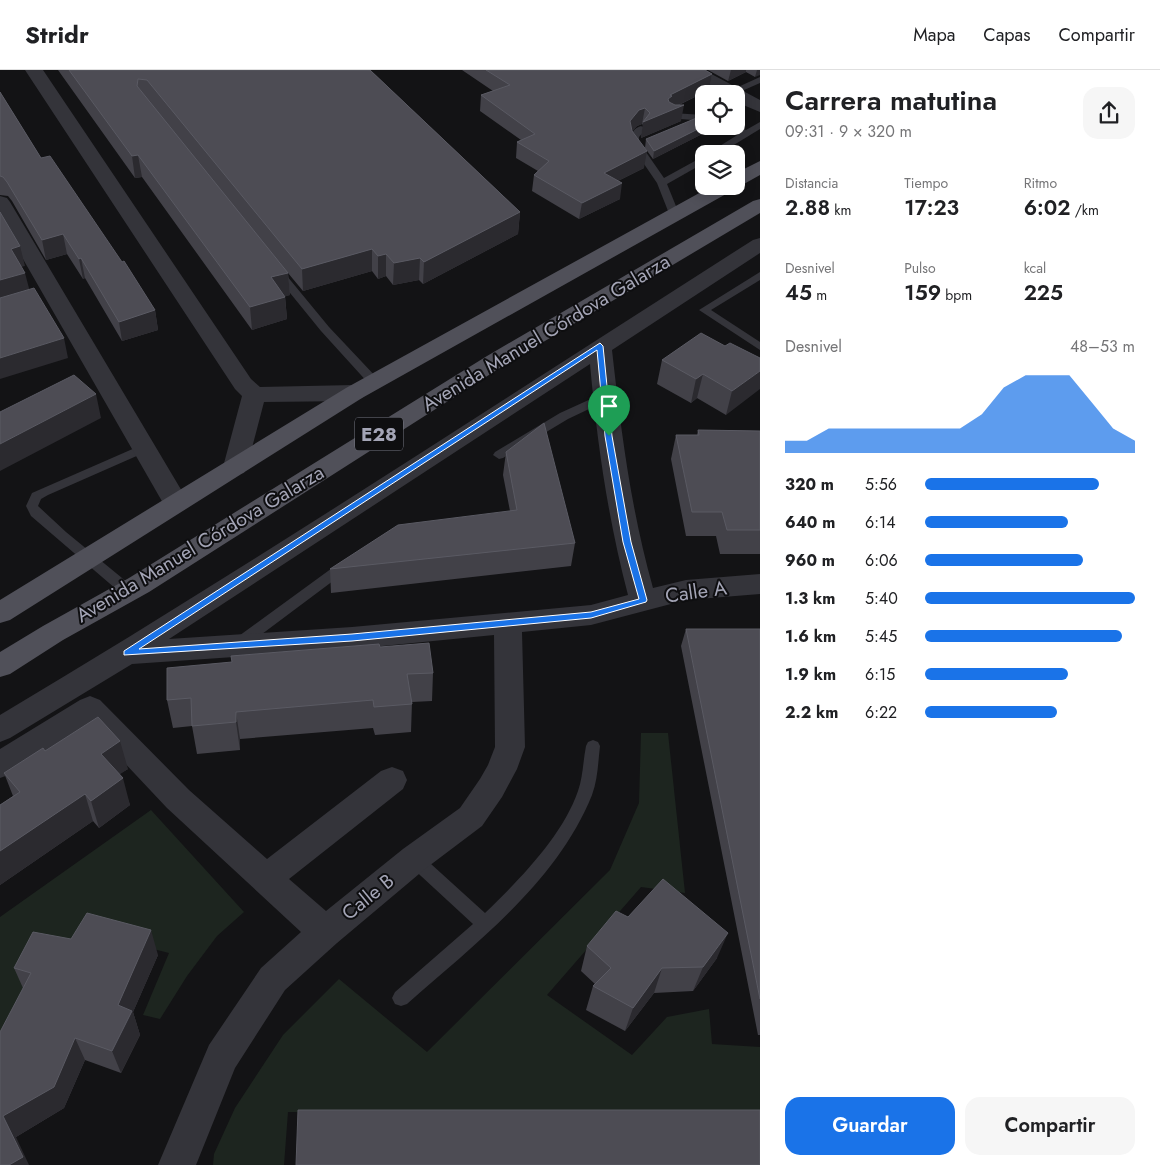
<!DOCTYPE html>
<html lang="es">
<meta charset="utf-8">
<style>
:root{--surface:#fff;--page:#f6f6f6;--text:#202124;--muted:#757577;--line:#e0e0e0;--accent:#1a73e8}
body{margin:0;font-family:Jost,sans-serif;background:var(--page);color:var(--text);height:100vh;display:flex;flex-direction:column;font-size:19px;white-space:nowrap}
*{box-sizing:border-box;margin:0}
p{font-size:16px;color:var(--muted)}
.icon{flex:none;width:28px;height:28px;fill:none;stroke:currentColor;stroke-width:2;stroke-linecap:round;stroke-linejoin:round}
.map{position:relative;flex:1;overflow:hidden}
.drawer{display:flex;flex-direction:column;background:var(--surface);width:400px}
.drawer>*{flex:none}
.controls{position:absolute;left:695px;top:15px;display:grid;gap:10px}
.controls a{display:grid;place-items:center;width:50px;height:50px;border-radius:10px;background:var(--surface);box-shadow:0 2px 12px #0003;font-size:25px}
.pin{position:absolute;display:grid;place-items:center;width:42px;height:42px;color:#fff;margin:-51px -21px;border-radius:50% 50% 50% 0;rotate:-45deg;box-shadow:0 0 5px #0007}
.pin .icon{rotate:45deg}
.round{display:grid;place-items:center;flex:none;width:52px;height:52px;border-radius:15px;background:var(--page)}
.head{display:flex;align-items:center;justify-content:space-between;height:85px;padding:0 25px}
h1{font-size:28px;font-weight:600;line-height:38px}
.metrics{display:grid;grid-template-columns:repeat(3,1fr);gap:8px;height:85px;padding:5px 25px}
.metrics div{display:grid;align-content:center}
.metrics b{font-size:21px;font-weight:600}
.metrics small{font-size:14px;font-weight:400}
.metrics p{font-size:14px}
.chart{height:140px;padding:10px 25px}
.chart p{display:flex;justify-content:space-between}
.chart svg{width:100%;height:90px;margin-top:5px;fill:var(--accent);opacity:.7}
.cta{display:flex;gap:10px;margin-top:auto;padding:10px 25px}
.cta a{flex:1;height:58px;border-radius:15px;background:var(--accent);color:#fff;font-size:20px;font-weight:600;line-height:58px;text-align:center}
.cta a+a{background:var(--page);color:var(--text)}
ul{padding:0 25px;list-style:none;font-size:16px}
li{display:grid;grid-template-columns:80px 60px 1fr;align-items:center;height:38px}
li i{height:12px;border-radius:6px;background:var(--accent)}
header{display:flex;align-items:center;gap:30px;box-sizing:border-box;height:70px;padding:0 25px;background:var(--surface);border-bottom:1px solid var(--line)}
header strong{font-size:24px}
nav{display:flex;gap:28px;margin-inline-start:auto;font-size:18px}
main{display:flex;flex:1;min-height:0}
.map>svg:first-child{display:block}
.green{fill:#1d251f}
.lines{fill:none;stroke-linecap:round;stroke-linejoin:round}
.service{fill:#34343a;fill-rule:evenodd}
.minor{fill:#34343a;fill-rule:evenodd}
.primary{fill:#505059;fill-rule:evenodd}
.wall{fill:#424148}
.shaded-wall{fill:#2b2a2f}
.building{fill:#4d4c54;stroke:#5a5a63}
.route{fill:#1a73e8;stroke:#fff;fill-rule:evenodd}
.labels{text-anchor:middle;dominant-baseline:central;stroke-width:4;stroke-linejoin:round;paint-order:stroke}
.shield{fill:#0e0e10;stroke:#777884;stroke-width:1}
.shield-label{font-size:19px;font-weight:bold;fill:#a4a5b6}
.street-label{font-size:20px;fill:#a4a5b6;stroke:#0e0e10}
</style>
<header>
<strong>Stridr</strong>
<nav><a>Mapa</a><a>Capas</a><a>Compartir</a></nav>
</header>
<main>
<div class="map">
<svg width="760" height="1095" viewBox="0 0 760 1095">
<rect width="100%" height="100%" fill="#131315"/>
<path class="green" d="M 641,663 L 668,663 L 685,823 L 641,817 L 547,925 L 632,985 L 667,947 L 709,939 L 712,974 L 760,977 L 760,1047 L 288,1042 L 284,1095 L 213,1095 L 214,1084 L 235,1038 L 283,965 L 339,909 L 427,982 L 610,800 L 639,733 Z
M 151,740 L 244,842 L 217,866 L 187,906 L 160,949 L 143,945 L 169,883 L 95,864 L 0,991 L 0,847 Z"/>
<g class="lines">
<path class="service" d="M 760,7 L 760,13 L 735,24 L 727,22 Z
M 672,43 L 704,45 L 704,51 L 669,48 L 667,46 Z
M 760,52 L 760,59 L 719,84 L 707,84 L 739,64 L 726,56 L 736,55 L 746,60 Z
M 641,56 L 646,59 L 639,67 L 639,72 L 664,108 L 704,86 L 704,93 L 667,114 L 680,146 L 679,148 L 675,149 L 670,146 L 657,113 L 629,72 C 629,65 634,58 641,56 Z
M 278,199 L 282,200 L 329,257 L 378,309 L 380,312 L 378,315 L 370,315 L 321,261 L 273,202 Z
M 760,202 L 760,210 L 711,240 L 760,272 L 760,280 L 699,240 Z
M 604,323 L 608,324 L 610,327 L 608,330 L 568,349 L 503,388 L 499,389 L 493,385 L 495,382 L 560,343 Z
M 144,374 L 150,378 L 148,381 L 48,425 L 41,429 L 38,436 L 66,462 L 133,517 L 135,521 L 133,525 L 123,525 L 31,446 L 26,436 L 32,423 Z
M 344,491 L 349,493 L 351,496 L 349,499 L 242,579 L 237,580 L 232,579 L 230,575 L 232,571 L 339,493 Z
M 593,670 L 598,672 L 600,676 C 598,692 598,709 592,725 C 557,812 476,873 407,934 L 401,936 L 395,934 L 392,928 L 395,922 L 473,854 L 408,794 L 406,789 L 408,784 L 414,782 L 420,784 L 485,843 C 519,810 562,767 578,721 C 583,707 583,691 586,676 L 588,672 Z"/>
<path class="minor" d="M 25,0 L 43,0 L 251,309 L 260,317 L 354,315 L 362,318 L 366,323 L 362,328 L 354,331 L 264,332 L 247,397 L 244,403 L 235,405 L 226,403 L 223,397 L 242,326 L 235,319 Z
M 682,0 L 704,0 L 760,30 L 760,42 L 736,32 L 736,24 L 720,24 L 685,4 Z
M 0,126 L 7,128 L 10,132 L 189,433 L 185,439 L 176,442 L 167,439 L 163,433 L 0,149 Z
M 760,168 L 760,183 L 612,280 C 621,361 631,440 653,518 L 686,510 L 760,504 L 760,524 L 686,530 L 591,555 L 522,562 L 525,677 L 517,699 L 502,727 L 482,756 L 425,799 L 337,873 L 285,920 L 235,998 L 196,1095 L 158,1095 L 209,975 L 261,898 L 301,862 L 167,738 L 88,654 L 11,704 L 0,708 L 0,679 L 80,630 L 90,626 L 100,630 L 189,720 L 267,789 L 381,701 L 392,697 L 403,701 L 407,710 L 403,719 L 289,809 L 326,841 L 403,779 L 460,738 L 480,709 L 488,695 L 495,677 L 494,565 L 352,579 L 132,594 L 10,668 L 0,672 L 0,645 C 255,493 503,329 753,170 ZM 590,294 C 597,372 608,449 628,525 L 591,535 L 352,557 L 169,569 Z"/>
<path class="primary" d="M 760,91 L 760,105 L 362,328 L 10,550 L 0,553 L 0,530 L 346,318 L 712,116 L 736,116 L 736,103 Z
M 760,129 L 760,143 L 503,296 L 149,522 L 63,570 L 10,604 L 0,607 L 0,582 L 43,556 L 129,508 L 487,286 L 753,131 Z"/>
</g>
<path class="wall" d="M 58,0 L 370,0 L 520,142 L 518,164 L 423,214 L 419,210 L 393,215 L 386,206 L 378,209 L 372,201 L 303,221 L 288,203 L 290,225 L 285,226 L 287,249 L 252,260 L 142,107 L 135,108 Z
M 462,0 L 705,0 L 712,4 L 709,20 L 679,35 L 681,51 L 641,68 L 643,55 L 642,54 L 637,56 L 632,61 L 644,98 L 618,111 L 620,129 L 579,149 L 532,121 L 534,105 L 538,101 L 516,88 L 517,72 L 521,70 L 480,41 L 481,25 L 493,21 Z
M 708,0 L 760,0 L 755,7 L 746,2 L 728,11 Z
M 0,22 L 41,88 L 155,240 L 158,260 L 122,271 L 85,208 L 83,209 L 67,184 L 46,190 L 12,131 L 8,126 L 0,125 Z
M 704,56 L 710,56 L 710,60 L 653,89 L 645,78 L 646,69 Z
M 725,276 L 760,288 L 726,345 L 697,328 L 691,333 L 657,314 L 662,290 Z
M 698,360 L 760,361 L 760,484 L 720,484 L 716,466 L 686,466 L 671,389 L 676,365 L 697,365 Z
M 506,382 L 575,473 L 571,496 L 331,523 L 330,499 L 510,441 L 503,405 Z
M 686,559 L 760,559 L 760,965 L 758,965 L 681,576 Z
M 232,592 L 433,603 L 432,631 L 412,632 L 411,662 L 375,665 L 373,658 L 240,669 L 240,680 L 197,684 L 192,656 L 173,658 L 167,630 Z
M 45,681 L 128,699 L 119,704 L 130,735 L 99,758 L 93,751 L 0,815 L 0,735 L 13,726 L 4,703 Z
M 628,847 L 717,888 L 693,921 L 654,923 L 625,961 L 586,940 L 593,916 L 595,914 L 581,901 L 587,876 Z
M 158,885 L 133,942 L 140,965 L 121,1003 L 85,990 L 64,1038 L 16,1067 L 0,1095 L 23,918 L 14,898 Z"/>
<path class="shaded-wall" d="M 731,0 L 746,0 L 746,2 L 728,11 Z
M 757,0 L 760,0 L 760,5 L 755,7 Z
M 712,4 L 709,20 L 670,39 L 684,35 L 681,51 L 641,68 L 643,52 L 670,25 Z
M 645,38 L 642,54 L 637,56 L 627,67 L 630,51 L 639,40 Z
M 704,56 L 710,56 L 710,60 L 653,89 L 654,81 Z
M 647,81 L 644,98 L 602,119 L 604,103 Z
M 138,85 L 142,107 L 135,108 L 132,86 Z
M 622,113 L 620,129 L 579,149 L 582,133 Z
M 520,142 L 518,164 L 423,214 L 424,192 Z
M 63,164 L 67,184 L 46,190 L 42,170 Z
M 20,176 L 25,196 L 16,198 L 11,179 Z
M 372,179 L 372,201 L 303,221 L 302,199 Z
M 386,184 L 386,206 L 378,209 L 378,186 Z
M 81,188 L 85,208 L 83,209 L 79,189 Z
M 420,188 L 419,210 L 393,215 L 394,193 Z
M 25,203 L 30,222 L 0,231 L 0,210 Z
M 288,203 L 290,225 L 273,230 L 271,207 Z
M 285,227 L 287,249 L 252,260 L 250,237 Z
M 155,240 L 158,260 L 122,271 L 119,252 Z
M 64,268 L 68,288 L 0,309 L 0,288 Z
M 760,301 L 760,319 L 726,345 L 732,321 Z
M 703,304 L 697,328 L 691,333 L 696,309 Z
M 96,324 L 101,348 L 0,401 L 0,374 Z
M 236,642 L 240,669 L 240,680 L 236,652 Z
M 120,671 L 128,699 L 108,712 L 101,684 Z
M 123,708 L 130,735 L 99,758 L 91,731 Z
M 85,724 L 93,751 L 0,815 L 0,781 Z
M 151,860 L 158,885 L 133,942 L 140,965 L 121,1003 L 112,981 L 118,935 Z
M 728,863 L 717,888 L 693,921 L 703,897 Z
M 662,898 L 654,923 L 625,961 L 633,938 Z
M 75,968 L 85,990 L 64,1038 L 16,1067 L 29,1095 L 9,1095 L 3,1046 Z"/>
<path class="building" d="M 69,0 L 370,0 L 520,142 L 424,192 L 420,188 L 394,193 L 386,184 L 378,186 L 372,179 L 302,199 L 147,10 L 138,9 L 137,16 L 288,203 L 271,207 L 285,227 L 250,237 L 138,85 L 132,86 Z
M 486,0 L 705,0 L 712,4 L 670,25 L 672,26 L 668,29 L 669,32 L 675,35 L 684,35 L 643,52 L 650,43 L 645,38 L 639,40 L 630,51 L 632,61 L 647,81 L 604,103 L 622,113 L 582,133 L 534,105 L 549,91 L 517,72 L 535,64 L 481,25 L 510,15 Z
M 0,22 L 41,88 L 50,86 L 122,192 L 124,191 L 155,240 L 119,252 L 81,188 L 79,189 L 63,164 L 42,170 L 7,112 L 3,107 L 0,106 Z
M 699,47 L 704,49 L 704,56 L 654,81 L 646,69 Z
M 0,142 L 20,176 L 11,179 L 25,203 L 0,210 Z
M 34,218 L 64,268 L 0,288 L 0,228 Z
M 701,263 L 725,276 L 730,273 L 760,288 L 760,301 L 732,321 L 703,304 L 696,309 L 662,290 Z
M 74,305 L 96,324 L 0,374 L 0,342 Z
M 544,353 L 575,473 L 330,499 L 398,455 L 517,440 L 506,382 Z
M 698,360 L 760,361 L 760,460 L 727,460 L 722,442 L 692,442 L 676,365 L 699,365 Z
M 686,559 L 760,559 L 760,929 Z
M 429,573 L 433,603 L 407,604 L 412,634 L 374,637 L 373,630 L 236,642 L 236,652 L 192,656 L 191,628 L 167,630 L 167,598 L 232,592 L 231,586 L 379,574 L 380,577 Z
M 98,647 L 120,671 L 101,684 L 123,708 L 91,731 L 85,724 L 0,781 L 0,735 L 20,722 L 4,703 L 43,678 L 45,681 Z
M 663,809 L 728,863 L 703,897 L 662,898 L 633,938 L 593,916 L 611,898 L 587,876 L 616,841 L 628,847 Z
M 87,843 L 151,860 L 118,935 L 132,941 L 112,981 L 75,968 L 54,1017 L 3,1046 L 23,1087 L 9,1095 L 0,1095 L 0,962 L 31,903 L 14,898 L 33,862 L 71,869 Z
M 298,1040 L 760,1040 L 760,1095 L 296,1095 Z"/>
<path class="route" d="M 600,273 L 603,276 L 612,366 L 631,472 L 647,530 L 646,532 L 591,548 L 352,571 L 124,585 L 124,581 ZM 597,280 L 605,366 L 623,472 L 639,529 L 591,542 L 352,564 L 139,579 Z"/>
<g class="labels">
<rect class="shield" x="355" y="347.5" width="48" height="33" rx="4"/>
<g class="shield-label">
<text x="379" y="364">E28</text>
</g>
<g class="street-label">
<text transform="translate(546 263) rotate(-31)">Avenida Manuel Córdova Galarza</text>
<text transform="translate(200 474) rotate(-31)">Avenida Manuel Córdova Galarza</text>
<text transform="translate(696 522) rotate(-8)">Calle A</text>
<text transform="translate(368 827) rotate(-39)">Calle B</text>
</g>
</g>
</svg>
<div class="controls">
<a><svg class="icon" aria-label="locate" viewBox="0 0 24 24"><circle cx="12" cy="12" r="6"/><path d="M12 2v4M12 18v4M2 12h4M18 12h4"/></svg></a>
<a><svg class="icon" aria-label="layers" viewBox="0 0 24 24"><path d="M12 4l9 5-9 5-9-5zM3 14l9 5 9-5"/></svg></a>
</div>
<div class="pin" style="left:609px;top:366px;background:#1e9e55"><svg class="icon" aria-label="arrive" viewBox="0 0 24 24"><path d="M6 21V4h12l-3 4 3 4H6"/></svg></div>
</div>
<section class="drawer">
<div class="head"><div><h1>Carrera matutina</h1><p>09:31 · 9 × 320 m</p></div><a class="round"><svg class="icon" aria-label="share" viewBox="0 0 24 24"><path d="M12 15V3M7 8l5-5 5 5M5 13v7h14v-7"/></svg></a></div>
<div class="metrics">
<div><p>Distancia</p><b>2.88<small> km</small></b></div>
<div><p>Tiempo</p><b>17:23</b></div>
<div><p>Ritmo</p><b>6:02<small> /km</small></b></div>
</div>
<div class="metrics">
<div><p>Desnivel</p><b>45<small> m</small></b></div>
<div><p>Pulso</p><b>159<small> bpm</small></b></div>
<div><p>kcal</p><b>225</b></div>
</div>
<div class="chart"><p><span>Desnivel</span>48–53 m</p>
<svg viewBox="0 0 160 44" preserveAspectRatio="none"><path d="M0 44V38L10 38L20 32L30 32L40 32L50 32L60 32L70 32L80 32L90 25L100 12L110 6L120 6L130 6L140 19L150 32L160 38V44z"/></svg>
</div>
<ul>
<li><b>320 m</b>5:56<i style="width:83%"></i></li>
<li><b>640 m</b>6:14<i style="width:68%"></i></li>
<li><b>960 m</b>6:06<i style="width:75%"></i></li>
<li><b>1.3 km</b>5:40<i style="width:100%"></i></li>
<li><b>1.6 km</b>5:45<i style="width:94%"></i></li>
<li><b>1.9 km</b>6:15<i style="width:68%"></i></li>
<li><b>2.2 km</b>6:22<i style="width:63%"></i></li>
</ul>
<div class="cta"><a>Guardar</a><a>Compartir</a></div>
</section>
</main>
